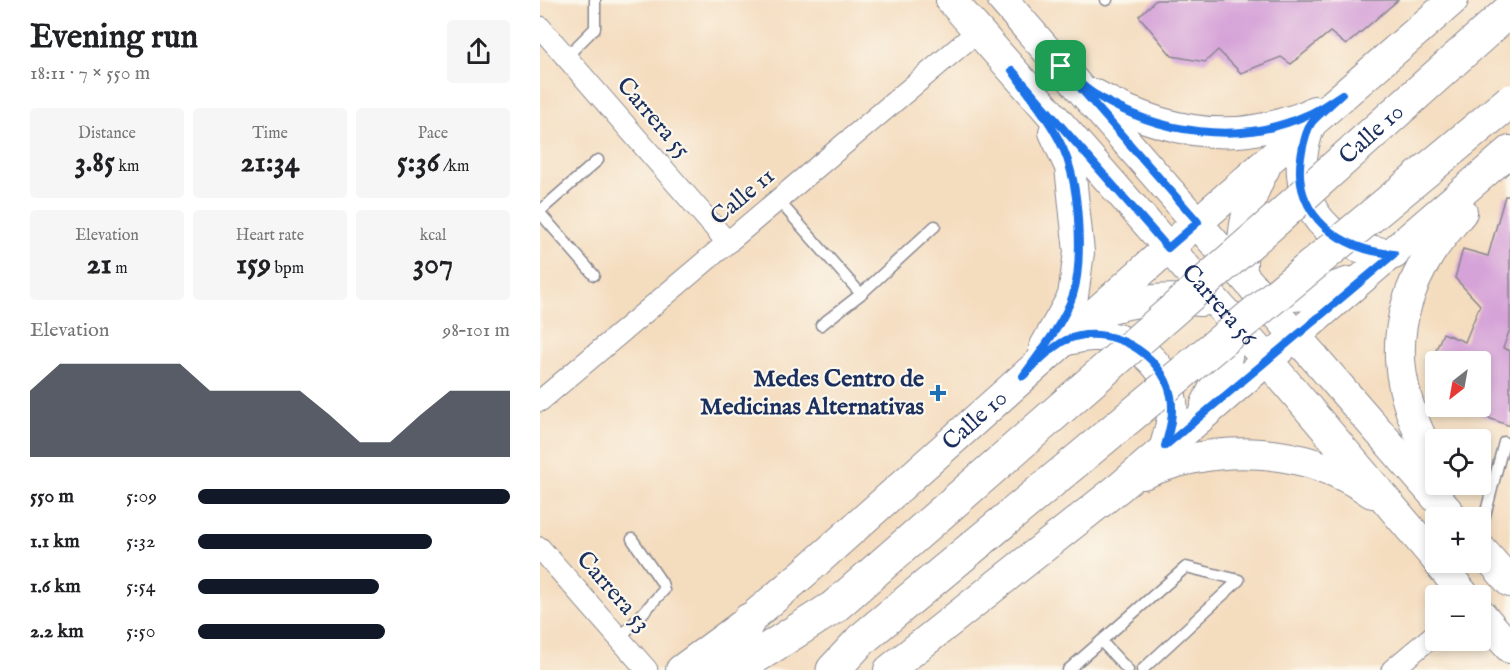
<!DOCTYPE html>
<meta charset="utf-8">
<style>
:root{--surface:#fff;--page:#f6f6f6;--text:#202124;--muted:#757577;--accent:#111827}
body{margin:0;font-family:"IM FELL English",serif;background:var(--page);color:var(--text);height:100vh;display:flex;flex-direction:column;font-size:22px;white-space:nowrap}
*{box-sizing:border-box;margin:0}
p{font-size:20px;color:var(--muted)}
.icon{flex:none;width:33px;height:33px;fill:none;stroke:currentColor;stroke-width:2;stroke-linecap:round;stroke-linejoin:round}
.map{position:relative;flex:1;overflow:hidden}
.sheet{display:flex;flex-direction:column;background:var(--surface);width:540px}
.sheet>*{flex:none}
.needle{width:39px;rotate:211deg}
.fabs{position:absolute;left:885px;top:351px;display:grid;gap:12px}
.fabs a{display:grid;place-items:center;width:66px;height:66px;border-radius:6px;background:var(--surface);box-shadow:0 3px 9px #0003;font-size:30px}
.pin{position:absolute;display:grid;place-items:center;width:51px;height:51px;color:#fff;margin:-26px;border-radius:12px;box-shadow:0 3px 9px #0006}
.round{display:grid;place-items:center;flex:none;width:63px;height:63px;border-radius:6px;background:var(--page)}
.headline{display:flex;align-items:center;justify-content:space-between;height:102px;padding:0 30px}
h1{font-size:33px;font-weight:700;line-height:45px}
.figures{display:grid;grid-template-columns:repeat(3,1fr);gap:9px;height:102px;padding:6px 30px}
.figures div{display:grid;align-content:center;border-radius:6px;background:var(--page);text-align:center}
.figures b{font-size:30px;font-weight:700}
.figures small{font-size:16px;font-weight:400}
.figures p{font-size:16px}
.chart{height:168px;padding:12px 30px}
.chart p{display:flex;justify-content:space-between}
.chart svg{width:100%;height:108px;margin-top:6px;fill:var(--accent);opacity:.7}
ul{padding:0 30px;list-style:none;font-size:20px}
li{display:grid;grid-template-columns:96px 72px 1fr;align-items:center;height:45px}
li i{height:15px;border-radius:8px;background:var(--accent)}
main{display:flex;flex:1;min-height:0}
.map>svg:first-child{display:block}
.building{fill:#d6a3d8}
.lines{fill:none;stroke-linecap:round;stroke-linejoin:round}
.lane-casing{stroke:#88868e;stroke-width:13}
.street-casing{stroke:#88868e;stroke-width:23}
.secondary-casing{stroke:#88868e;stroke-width:32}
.primary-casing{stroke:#88868e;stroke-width:35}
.lane{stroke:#fff;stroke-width:10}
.street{stroke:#fff;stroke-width:21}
.secondary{stroke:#fff;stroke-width:30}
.primary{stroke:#fff;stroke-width:33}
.primary-bridge-casing{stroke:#88868e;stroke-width:35;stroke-linecap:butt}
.primary-bridge{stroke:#fff;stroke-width:33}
.route-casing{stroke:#fff;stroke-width:12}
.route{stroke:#1a73e8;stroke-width:8}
.poi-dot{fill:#1f6fb2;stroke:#fbf7ec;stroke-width:2}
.labels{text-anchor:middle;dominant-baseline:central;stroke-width:4.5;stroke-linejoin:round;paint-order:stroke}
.street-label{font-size:24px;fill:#1b2f5e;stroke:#fbf7ec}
.poi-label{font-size:24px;font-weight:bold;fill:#1b2f5e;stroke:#fbf7ec;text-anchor:end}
</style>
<main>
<section class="sheet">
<div class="headline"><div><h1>Evening run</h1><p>18:11 · 7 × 550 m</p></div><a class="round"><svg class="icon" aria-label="share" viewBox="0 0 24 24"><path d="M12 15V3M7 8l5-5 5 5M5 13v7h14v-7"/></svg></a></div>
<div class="figures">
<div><p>Distance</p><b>3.85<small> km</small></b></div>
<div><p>Time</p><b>21:34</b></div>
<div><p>Pace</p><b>5:36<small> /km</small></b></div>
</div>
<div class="figures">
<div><p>Elevation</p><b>21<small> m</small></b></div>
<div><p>Heart rate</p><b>159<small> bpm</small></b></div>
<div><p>kcal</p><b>307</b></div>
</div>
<div class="chart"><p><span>Elevation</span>98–101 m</p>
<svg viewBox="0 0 160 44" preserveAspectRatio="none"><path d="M0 44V17L10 6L20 6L30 6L40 6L50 6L60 17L70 17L80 17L90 17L100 27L110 38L120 38L130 27L140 17L150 17L160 17V44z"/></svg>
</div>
<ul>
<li><b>550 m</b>5:09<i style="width:100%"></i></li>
<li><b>1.1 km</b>5:32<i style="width:75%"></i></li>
<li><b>1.6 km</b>5:54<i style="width:58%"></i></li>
<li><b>2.2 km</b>5:50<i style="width:60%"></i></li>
</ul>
</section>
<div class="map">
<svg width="970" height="670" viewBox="0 0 970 670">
<rect width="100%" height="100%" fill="#fbf7ec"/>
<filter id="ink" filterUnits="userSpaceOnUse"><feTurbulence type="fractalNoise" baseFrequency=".0167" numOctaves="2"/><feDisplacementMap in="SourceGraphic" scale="12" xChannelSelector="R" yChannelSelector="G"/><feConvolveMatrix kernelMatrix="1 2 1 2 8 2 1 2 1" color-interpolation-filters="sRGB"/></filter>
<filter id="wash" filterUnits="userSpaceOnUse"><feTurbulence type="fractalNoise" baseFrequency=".008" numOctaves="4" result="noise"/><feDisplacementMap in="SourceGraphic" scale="24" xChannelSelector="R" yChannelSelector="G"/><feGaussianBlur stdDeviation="1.35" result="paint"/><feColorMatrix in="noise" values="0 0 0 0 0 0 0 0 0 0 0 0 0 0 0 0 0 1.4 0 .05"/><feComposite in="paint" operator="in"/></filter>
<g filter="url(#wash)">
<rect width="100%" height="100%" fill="#f4dcbe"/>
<g id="blocks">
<path class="building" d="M 616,0 L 858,0 L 806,45 L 790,32 L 751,64 L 741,57 L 701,73 L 678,50 L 665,62 L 632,56 L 599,16 Z
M 965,196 L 970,196 L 970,329 L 963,348 L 970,351 L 970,426 L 940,415 L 940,362 L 891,362 L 903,333 L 925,342 L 940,305 L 915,278 L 923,249 L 948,256 Z"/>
</g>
</g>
<g filter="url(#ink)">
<use href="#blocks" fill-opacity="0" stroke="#88868e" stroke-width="1.5"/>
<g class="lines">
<defs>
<path id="lane" d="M 566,0 L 567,0
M 26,57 L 55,28 L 55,0
M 238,200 L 321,294
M 0,211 L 58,160
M 0,213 L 54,275
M 281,325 L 321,294 L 395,226
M 940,535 L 964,442
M 80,638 L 124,590 L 122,583 L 92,539
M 561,641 L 588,670
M 528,670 L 646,567 L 699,580 L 602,670"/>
<path id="street" d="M 0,27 L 188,243
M 0,401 L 438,31
M 0,548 L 107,670
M 852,670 L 896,633"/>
<g id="secondary">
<path id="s1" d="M 411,0 L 727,360 L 896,559"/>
<path d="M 463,0 L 914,518"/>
<path d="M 554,94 C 611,126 675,144 740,124 C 752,120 764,118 774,111"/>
<path d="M 771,123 C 743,192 780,249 854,254"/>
<path d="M 702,266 C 702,230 707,199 725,168"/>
<path d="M 719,298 L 770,295 L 810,282"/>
<path d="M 561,311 C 597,300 623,297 661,301"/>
<path d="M 525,340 C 534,339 544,336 553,336 C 588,334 624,361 631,396 C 635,413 630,429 625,446"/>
<path d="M 504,348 L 533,296 L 539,252 L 530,167 L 514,132"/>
<path d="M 666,404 L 685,366 L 694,323 L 693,317"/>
<path d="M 896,467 C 856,395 843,330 889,255 C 898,240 911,226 922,212"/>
<path d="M 603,474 C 677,443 765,445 832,493"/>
<path d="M 940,548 L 970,582"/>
<path d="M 898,562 L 925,596"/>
<path d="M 940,613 L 970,648"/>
<path id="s2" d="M 141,670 L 209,620 L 264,573 L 628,248 L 913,0"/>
<path d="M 349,670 L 580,487 L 970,151"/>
</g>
<path id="primary" d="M 183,670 L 209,620
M 195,670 L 294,607
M 293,670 L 322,639"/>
</defs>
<use href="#lane" class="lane-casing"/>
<use href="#street" class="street-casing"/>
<use href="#secondary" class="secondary-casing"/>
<use href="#primary" class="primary-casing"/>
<use href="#lane" class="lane"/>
<use href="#street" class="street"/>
<use href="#secondary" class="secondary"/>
<use href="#primary" class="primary"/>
<defs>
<g id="primary-bridge">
<path id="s3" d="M 294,607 L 737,219 L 970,10"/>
<path d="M 322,639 L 970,101"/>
</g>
</defs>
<use href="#primary-bridge" class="primary-bridge-casing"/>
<use href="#primary-bridge" class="primary-bridge"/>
</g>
</g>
<g class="lines" filter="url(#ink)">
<defs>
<path id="route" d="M 521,66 C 532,76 544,88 556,95 C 618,134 700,146 767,115 C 779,110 791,101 802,94 C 793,103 781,112 772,122 C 765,132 763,146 761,157 C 752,215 801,251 854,254 L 625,446 C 630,429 634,414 631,396 C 622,352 567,322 526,340 C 511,347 495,365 483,376 C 501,351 523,324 533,295 C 543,264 539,198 530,168 C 521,132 492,100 472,70 L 628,248 L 658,222 Z"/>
</defs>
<use href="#route" class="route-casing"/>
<use href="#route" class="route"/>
</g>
<path class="poi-dot" d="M395 384h6v6h6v6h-6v6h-6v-6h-6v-6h6z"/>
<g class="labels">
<g class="street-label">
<text transform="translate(113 118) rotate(49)">Carrera 55</text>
<text stroke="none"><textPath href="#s3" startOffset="716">Calle 10</textPath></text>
<text transform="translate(203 197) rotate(-40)">Calle 11</text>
<text stroke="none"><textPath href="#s1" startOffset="406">Carrera 56</textPath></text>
<text stroke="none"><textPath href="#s2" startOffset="386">Calle 10</textPath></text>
<text transform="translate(73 592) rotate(49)">Carrera 53</text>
</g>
<g class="poi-label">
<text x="384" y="379">Medes Centro de<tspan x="384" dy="28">Medicinas Alternativas</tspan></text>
</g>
</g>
</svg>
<div class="fabs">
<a><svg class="needle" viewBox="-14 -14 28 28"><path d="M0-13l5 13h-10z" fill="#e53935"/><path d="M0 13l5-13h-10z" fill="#757577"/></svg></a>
<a><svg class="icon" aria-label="locate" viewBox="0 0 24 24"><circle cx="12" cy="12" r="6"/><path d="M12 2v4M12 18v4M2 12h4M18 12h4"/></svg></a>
<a>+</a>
<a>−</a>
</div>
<div class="pin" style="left:521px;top:66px;background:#1e9e55"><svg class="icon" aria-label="arrive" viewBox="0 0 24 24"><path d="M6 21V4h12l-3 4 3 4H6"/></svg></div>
</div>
</main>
